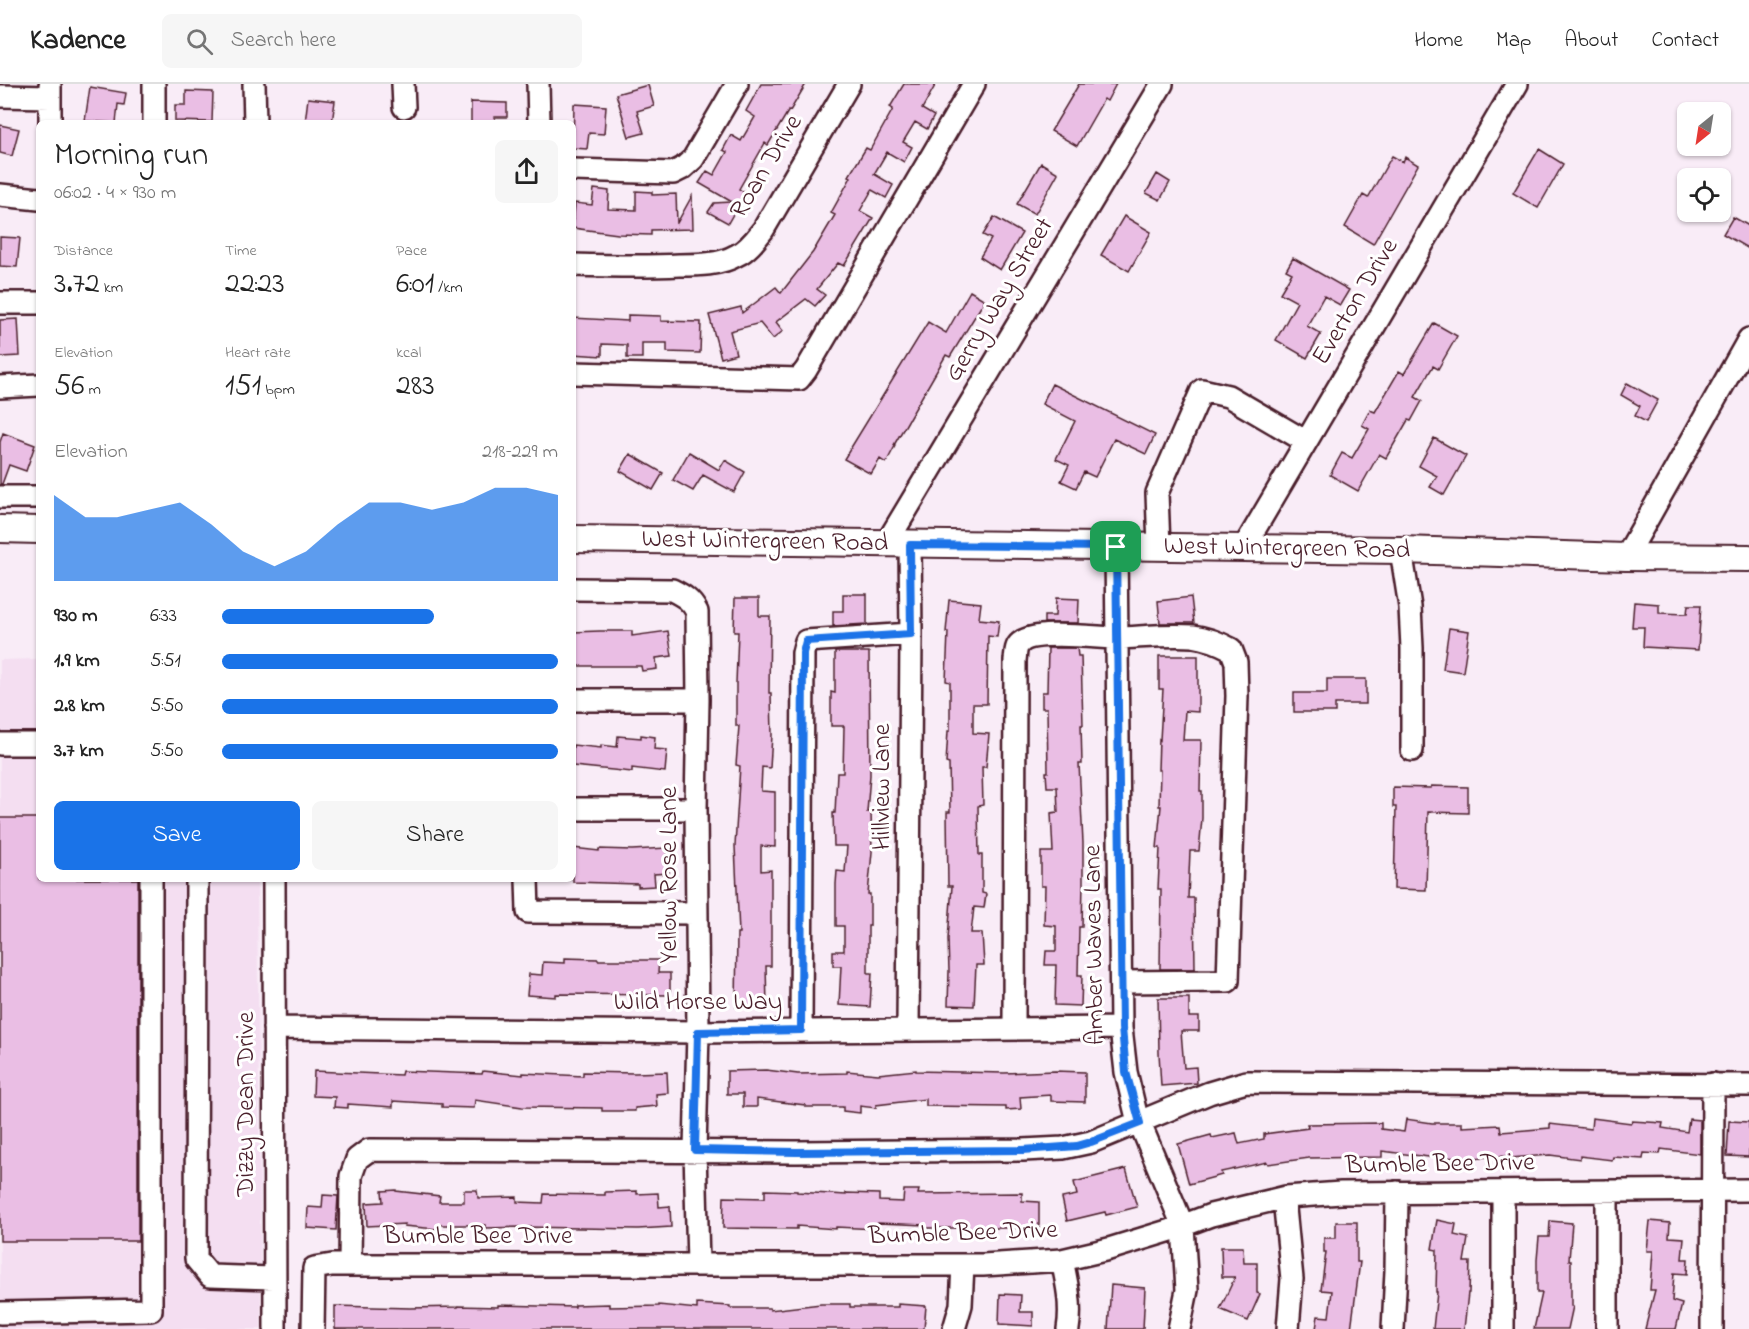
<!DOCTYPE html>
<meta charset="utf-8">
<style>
:root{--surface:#fff;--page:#f6f6f6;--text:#222;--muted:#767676;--line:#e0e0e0;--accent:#1a73e8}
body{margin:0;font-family:"Indie Flower",sans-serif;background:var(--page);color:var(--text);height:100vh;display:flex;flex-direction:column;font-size:22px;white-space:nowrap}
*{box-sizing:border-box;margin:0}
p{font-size:20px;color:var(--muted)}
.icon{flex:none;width:33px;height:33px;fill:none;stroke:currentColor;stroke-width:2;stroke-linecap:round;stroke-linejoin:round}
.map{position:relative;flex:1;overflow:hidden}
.sheet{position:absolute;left:36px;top:36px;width:540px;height:762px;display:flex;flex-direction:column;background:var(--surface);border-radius:9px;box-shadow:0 2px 4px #0004}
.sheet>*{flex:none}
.needle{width:39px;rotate:210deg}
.tools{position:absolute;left:1677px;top:18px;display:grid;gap:12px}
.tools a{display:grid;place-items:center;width:54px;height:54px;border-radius:9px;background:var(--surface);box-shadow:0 2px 4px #0004;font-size:30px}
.pin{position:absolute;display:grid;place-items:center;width:51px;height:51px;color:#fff;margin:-26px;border-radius:12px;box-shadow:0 3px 9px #0006}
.round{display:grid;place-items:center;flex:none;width:63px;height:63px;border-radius:9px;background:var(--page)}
.summary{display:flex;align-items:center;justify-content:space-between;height:102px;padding:0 18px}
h1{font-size:33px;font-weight:600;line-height:45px}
.metrics{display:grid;grid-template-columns:repeat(3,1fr);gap:9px;height:102px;padding:6px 18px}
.metrics div{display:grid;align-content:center}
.metrics b{font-size:30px;font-weight:600}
.metrics small{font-size:16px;font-weight:400}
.metrics p{font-size:16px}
.chart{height:168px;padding:12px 18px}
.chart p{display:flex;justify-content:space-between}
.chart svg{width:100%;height:108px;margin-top:6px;fill:var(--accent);opacity:.7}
.button{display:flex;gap:12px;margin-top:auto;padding:12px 18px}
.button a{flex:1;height:69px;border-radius:9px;background:var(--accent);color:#fff;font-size:24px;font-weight:600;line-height:69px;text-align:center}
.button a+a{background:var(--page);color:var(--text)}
ul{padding:0 18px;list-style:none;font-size:20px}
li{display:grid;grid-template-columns:96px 72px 1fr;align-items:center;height:45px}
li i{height:15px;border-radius:8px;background:var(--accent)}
header{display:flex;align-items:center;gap:36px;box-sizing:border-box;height:84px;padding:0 30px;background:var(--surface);border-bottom:2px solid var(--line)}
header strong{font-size:28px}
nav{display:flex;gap:33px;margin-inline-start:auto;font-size:21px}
.search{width:420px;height:54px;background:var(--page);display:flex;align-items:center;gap:15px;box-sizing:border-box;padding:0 21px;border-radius:9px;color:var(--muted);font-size:22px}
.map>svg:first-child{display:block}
.built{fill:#f4def1}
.building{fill:#eabee4;stroke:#4a1f2b;stroke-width:1.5}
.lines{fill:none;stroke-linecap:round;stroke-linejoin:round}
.minor-casing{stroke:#4a1f2b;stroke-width:26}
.major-casing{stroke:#4a1f2b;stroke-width:30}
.minor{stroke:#fff;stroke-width:21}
.major{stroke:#fff;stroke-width:26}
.route-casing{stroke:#fff;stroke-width:12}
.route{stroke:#1a73e8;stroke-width:8}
.labels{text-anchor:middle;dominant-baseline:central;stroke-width:6;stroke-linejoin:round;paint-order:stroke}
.street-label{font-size:26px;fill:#4a1f2b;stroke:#fff}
</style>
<header>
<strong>Kadence</strong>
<div class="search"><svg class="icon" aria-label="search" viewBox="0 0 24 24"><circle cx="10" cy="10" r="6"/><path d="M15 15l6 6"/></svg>Search here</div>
<nav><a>Home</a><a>Map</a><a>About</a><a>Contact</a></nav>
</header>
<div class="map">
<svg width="1749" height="1245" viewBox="0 0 1749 1245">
<rect width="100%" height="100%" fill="#f9ecf7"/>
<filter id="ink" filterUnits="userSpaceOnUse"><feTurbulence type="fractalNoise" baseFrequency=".0167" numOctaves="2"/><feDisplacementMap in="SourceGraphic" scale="12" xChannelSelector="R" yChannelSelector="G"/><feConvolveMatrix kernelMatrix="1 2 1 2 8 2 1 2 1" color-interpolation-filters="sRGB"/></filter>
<g filter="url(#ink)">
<path class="built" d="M 39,575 L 39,795 L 257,795 L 261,1245 L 0,1245 L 0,576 Z"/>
<path class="building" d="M 761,0 L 806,0 L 790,27 L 789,26 L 768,61 L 765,59 L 739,105 L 745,109 L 728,139 L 708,128 L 714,119 L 732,118 L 699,99 L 707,87 L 714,91 L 727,68 L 723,66 L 731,51 L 741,57 L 755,33 L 746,27 Z
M 904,0 L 936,0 L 922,25 L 934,32 L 927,45 L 915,38 L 903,58 L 912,63 L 904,78 L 887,68 L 874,90 L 893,101 L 886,114 L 872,106 L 860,127 L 873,134 L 844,182 L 838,179 L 817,205 L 825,211 L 815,222 L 806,215 L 776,238 L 783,247 L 773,255 L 760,239 L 730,247 L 736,270 L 721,274 L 709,231 L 741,223 L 742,229 L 776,203 L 781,209 L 813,168 L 835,131 L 831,129 L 851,93 L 849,92 L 866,64 L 870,66 L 893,25 L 890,23 Z
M 1079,0 L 1116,0 L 1107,17 L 1104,15 L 1077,62 L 1051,47 Z
M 648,1 L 654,22 L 637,27 L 644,49 L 629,53 L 616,10 Z
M 90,3 L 126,9 L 124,21 L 118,20 L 116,39 L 85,37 Z
M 186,7 L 213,8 L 212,38 L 175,37 L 175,21 L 186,21 Z
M 308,14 L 335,17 L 332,39 L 305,39 Z
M 471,18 L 507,19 L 507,33 L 495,33 L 495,39 L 471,39 Z
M 574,20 L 606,22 L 604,50 L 589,49 L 587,65 L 573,64 Z
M 0,41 L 19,45 L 12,72 L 0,69 Z
M 1539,65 L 1563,80 L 1538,124 L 1513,109 Z
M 1392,72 L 1403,78 L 1405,73 L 1418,81 L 1373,160 L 1345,143 L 1363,111 L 1368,114 Z
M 1041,79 L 1058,89 L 1035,130 L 1017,120 Z
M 1157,90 L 1170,98 L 1160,116 L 1146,109 Z
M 594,105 L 609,107 L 608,125 L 636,126 L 636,107 L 652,108 L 652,111 L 676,110 L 677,139 L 692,112 L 693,145 L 651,146 L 651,151 L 618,150 L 573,144 L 575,119 L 592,121 Z
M 1124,132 L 1151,148 L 1129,187 L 1101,171 Z
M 994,133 L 1022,149 L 1000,186 L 980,173 L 991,155 L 983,151 Z
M 1733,133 L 1749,142 L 1749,165 L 1723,150 Z
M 0,153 L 20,154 L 17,183 L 0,182 Z
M 1293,174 L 1349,206 L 1340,221 L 1324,212 L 1307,242 L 1321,250 L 1307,274 L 1276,256 L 1297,218 L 1280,209 L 1292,189 L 1286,186 Z
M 970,207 L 985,216 L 950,273 L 946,271 L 894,361 L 895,362 L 886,379 L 880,375 L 871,390 L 844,375 L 928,238 L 946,249 Z
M 628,231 L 661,232 L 661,237 L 701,238 L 700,269 L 667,268 L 667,259 L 642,259 L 642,274 L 627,274 L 627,261 L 602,260 L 602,272 L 573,270 L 573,234 L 628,237 Z
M 18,235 L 20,272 L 0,273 L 0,236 Z
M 1434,239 L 1457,252 L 1438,285 L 1433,282 L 1415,313 L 1422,317 L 1411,337 L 1408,336 L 1386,374 L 1379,370 L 1358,407 L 1330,391 L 1342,369 L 1352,374 L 1369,345 L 1362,341 L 1370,326 L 1375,328 L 1399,287 L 1404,290 Z
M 1627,299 L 1658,316 L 1646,338 L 1635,332 L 1640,322 L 1621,311 Z
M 1052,300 L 1155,351 L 1146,370 L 1114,355 L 1095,393 L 1084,388 L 1076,404 L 1061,397 L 1069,381 L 1056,375 L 1075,337 L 1042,320 Z
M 3,349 L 35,361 L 26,387 L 9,381 L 2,400 L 0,400 L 0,358 Z
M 1434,354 L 1466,372 L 1444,411 L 1430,403 L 1437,392 L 1419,382 Z
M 689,368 L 719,386 L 725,376 L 745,388 L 734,408 L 703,391 L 693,407 L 673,396 Z
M 630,370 L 663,389 L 653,406 L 620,387 Z
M 843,510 L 867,510 L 867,540 L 833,542 L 833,527 L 843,527 Z
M 1191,513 L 1194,539 L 1160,539 L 1158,517 Z
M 735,514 L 759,514 L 759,532 L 770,532 L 769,609 L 771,609 L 772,651 L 770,684 L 762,683 L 761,707 L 775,708 L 775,763 L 761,762 L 761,787 L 771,786 L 771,882 L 766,882 L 767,923 L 736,923 L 737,849 L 739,849 L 735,762 L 740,682 L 736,681 L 739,642 L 736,642 L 736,599 L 738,548 L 734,548 Z
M 1056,514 L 1079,515 L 1078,539 L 1044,539 L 1044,532 L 1055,532 Z
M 949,516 L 981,519 L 979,535 L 999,537 L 997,553 L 988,552 L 987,620 L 973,620 L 973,649 L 989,650 L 986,683 L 982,683 L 983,721 L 978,722 L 979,771 L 982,771 L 982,809 L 986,810 L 984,824 L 974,823 L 971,849 L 982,849 L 984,881 L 976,881 L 974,922 L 948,921 L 949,887 L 948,855 L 952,802 L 948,802 L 947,728 L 950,728 L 949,680 L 946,679 L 948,647 L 950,647 L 950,598 L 946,597 L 948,548 L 946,548 Z
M 1634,518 L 1659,520 L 1659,529 L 1687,530 L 1688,521 L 1701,521 L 1698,566 L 1643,563 L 1644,543 L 1632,543 Z
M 1449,544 L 1469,547 L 1463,588 L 1443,585 Z
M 600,547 L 632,547 L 632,552 L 668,547 L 672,572 L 656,574 L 657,585 L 642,587 L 641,582 L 573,582 L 573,548 Z
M 1048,564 L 1077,564 L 1078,572 L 1081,572 L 1083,641 L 1081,641 L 1082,680 L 1079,680 L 1083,759 L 1083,798 L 1082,843 L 1079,843 L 1078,891 L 1082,891 L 1081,922 L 1055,921 L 1056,881 L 1045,881 L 1046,867 L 1056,867 L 1056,842 L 1044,841 L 1045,802 L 1041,802 L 1041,768 L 1053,768 L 1051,729 L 1058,728 L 1057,703 L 1047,703 L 1046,688 L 1048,688 L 1047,624 L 1042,624 L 1042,608 L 1047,608 Z
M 835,568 L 869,568 L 870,691 L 867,728 L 871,728 L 872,768 L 868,810 L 870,810 L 870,842 L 868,842 L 868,889 L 872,889 L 870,923 L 839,921 L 841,882 L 833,882 L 833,867 L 844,867 L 844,842 L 836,842 L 836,800 L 837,787 L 845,788 L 847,762 L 834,762 L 833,729 L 835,729 L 837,689 L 843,689 L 844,642 L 831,642 L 831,608 L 835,609 Z
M 1159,572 L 1198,572 L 1198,628 L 1185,627 L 1183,656 L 1201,656 L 1200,707 L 1202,707 L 1202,734 L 1199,767 L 1190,767 L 1188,814 L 1194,814 L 1195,885 L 1160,885 L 1161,805 L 1158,805 L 1160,764 L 1157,764 L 1161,722 L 1159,722 L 1160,686 L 1158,686 L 1159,655 L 1160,656 L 1163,605 L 1159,605 Z
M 1327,595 L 1366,595 L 1366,620 L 1335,620 L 1335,628 L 1294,628 L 1294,609 L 1327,609 Z
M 641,651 L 655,653 L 654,665 L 667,666 L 665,688 L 632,684 L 632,688 L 573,682 L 573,661 L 601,664 L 601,661 L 617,663 L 618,652 L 641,654 Z
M 1431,702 L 1468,703 L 1468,729 L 1428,728 L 1426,806 L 1394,805 L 1396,723 L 1393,723 L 1393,703 L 1431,704 Z
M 0,734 L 39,734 L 39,795 L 138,795 L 138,1157 L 0,1157 Z
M 573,764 L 599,767 L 599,765 L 632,766 L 667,764 L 669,789 L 654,790 L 655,802 L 638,803 L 638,800 L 573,798 Z
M 565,874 L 598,875 L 598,876 L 659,876 L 658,889 L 670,889 L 670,911 L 556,910 L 556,913 L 527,911 L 529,890 L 542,891 L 543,878 L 565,879 Z
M 1158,914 L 1189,914 L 1189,933 L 1199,933 L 1199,947 L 1181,947 L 1184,984 L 1196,983 L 1197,999 L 1161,1002 L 1159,969 Z
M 766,986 L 798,990 L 847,989 L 847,987 L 878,990 L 916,986 L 916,987 L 1004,989 L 1055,987 L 1085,988 L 1085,1018 L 1051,1017 L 1051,1011 L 1020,1013 L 1021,1025 L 1006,1026 L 1006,1023 L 926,1022 L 926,1015 L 876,1021 L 876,1024 L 860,1022 L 860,1029 L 843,1027 L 843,1023 L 805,1023 L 805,1021 L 757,1015 L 757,1023 L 743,1023 L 743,1010 L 727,1010 L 727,987 Z
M 314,987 L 401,991 L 402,987 L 482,990 L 483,987 L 523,991 L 523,989 L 583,992 L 583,988 L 635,989 L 667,988 L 668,1009 L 656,1010 L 657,1022 L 635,1024 L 635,1027 L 602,1027 L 602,1024 L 522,1023 L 475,1016 L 474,1024 L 442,1023 L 442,1020 L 393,1017 L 393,1023 L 348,1020 L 348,1024 L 334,1023 L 335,1013 L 313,1012 Z
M 1592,1034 L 1631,1039 L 1632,1037 L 1663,1039 L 1662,1044 L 1687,1048 L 1689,1035 L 1700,1036 L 1700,1070 L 1661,1065 L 1660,1070 L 1644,1069 L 1643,1075 L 1613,1073 L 1612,1076 L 1580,1072 L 1580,1075 L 1550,1071 L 1510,1074 L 1510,1072 L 1470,1074 L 1429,1073 L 1382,1067 L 1382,1073 L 1309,1074 L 1268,1080 L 1267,1078 L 1221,1088 L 1222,1091 L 1189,1100 L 1178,1060 L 1211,1051 L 1212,1054 L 1236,1049 L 1239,1060 L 1264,1055 L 1264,1050 L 1308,1044 L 1307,1040 L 1381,1039 L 1381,1045 L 1404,1048 L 1406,1035 L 1432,1039 L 1462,1039 L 1462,1043 L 1500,1041 L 1501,1048 L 1550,1044 L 1550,1040 L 1591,1045 Z
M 1729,1037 L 1749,1038 L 1749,1073 L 1727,1072 Z
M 1126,1085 L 1137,1123 L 1106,1131 L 1105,1128 L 1067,1137 L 1062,1114 L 1077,1111 L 1074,1098 Z
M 396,1106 L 396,1107 L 440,1112 L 439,1118 L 464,1118 L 464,1106 L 477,1106 L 478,1114 L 517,1113 L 517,1118 L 543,1119 L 544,1110 L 605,1111 L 605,1108 L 637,1107 L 637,1110 L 658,1109 L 659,1123 L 670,1122 L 671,1143 L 638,1145 L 523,1143 L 485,1144 L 485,1141 L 437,1141 L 436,1145 L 404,1142 L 405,1140 L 367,1142 L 366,1119 L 383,1118 L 382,1107 Z
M 765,1106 L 797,1107 L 797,1108 L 846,1111 L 846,1109 L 879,1110 L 879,1117 L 903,1118 L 904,1106 L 919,1106 L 918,1110 L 1022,1109 L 1022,1117 L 1039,1118 L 1039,1144 L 926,1144 L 926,1141 L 878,1139 L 877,1145 L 836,1143 L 836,1145 L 797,1142 L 797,1145 L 723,1144 L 724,1113 L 765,1114 Z
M 323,1111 L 338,1112 L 336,1146 L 307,1144 L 308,1123 L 322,1124 Z
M 1437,1136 L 1456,1140 L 1454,1151 L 1468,1154 L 1464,1178 L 1470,1178 L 1469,1209 L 1468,1209 L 1464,1245 L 1433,1245 L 1437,1208 L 1436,1208 L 1437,1166 L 1432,1165 Z
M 1550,1137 L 1572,1139 L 1569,1176 L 1571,1176 L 1571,1222 L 1573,1222 L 1568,1245 L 1534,1245 L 1542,1209 L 1537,1209 L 1537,1176 L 1539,1153 L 1549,1153 Z
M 1650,1137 L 1670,1139 L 1669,1153 L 1684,1154 L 1682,1175 L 1688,1175 L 1687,1190 L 1674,1189 L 1672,1217 L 1682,1220 L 1676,1245 L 1645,1245 L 1655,1206 L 1650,1206 L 1653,1167 L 1647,1167 Z
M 1336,1138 L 1357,1138 L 1357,1178 L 1360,1178 L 1351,1245 L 1316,1245 L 1318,1232 L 1329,1233 L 1332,1207 L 1321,1206 L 1326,1168 L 1324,1168 L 1324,1154 L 1336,1154 Z
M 1221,1163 L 1243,1163 L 1244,1179 L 1257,1179 L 1257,1209 L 1260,1210 L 1248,1237 L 1220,1225 L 1235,1193 L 1222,1193 Z
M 1111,1201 L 1145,1204 L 1143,1245 L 1108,1245 Z
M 1000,1210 L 1021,1211 L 1020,1228 L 1033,1228 L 1033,1242 L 999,1240 Z
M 609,1220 L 609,1223 L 659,1222 L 659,1221 L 697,1225 L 697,1220 L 730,1222 L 730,1224 L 770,1224 L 770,1226 L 821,1220 L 850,1220 L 850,1223 L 898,1223 L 898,1220 L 926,1222 L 924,1245 L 335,1245 L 335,1222 L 410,1224 L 458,1223 L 458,1222 L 498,1223 L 498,1221 L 575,1223 L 575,1221 Z"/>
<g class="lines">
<defs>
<path id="minor" d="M 254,0 L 255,39
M 403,0 L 404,23
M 538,0 L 539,39
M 50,1 L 50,39
M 0,12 L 50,13
M 154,39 L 154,0
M 573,86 L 673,89 L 683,84 L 693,75 L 737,0
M 0,111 L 39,115
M 573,181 C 608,182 644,183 679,181 C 698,181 720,181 737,171 C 748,166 756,155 763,146 L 849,0
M 0,219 L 39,219
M 573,289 L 799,295 L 806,286 L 974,0
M 0,303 L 39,301
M 0,413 L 39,413
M 886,460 L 1162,0
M 1116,463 L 1121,944 L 1126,988 L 1136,1030 L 1183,1142 L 1187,1206 L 1179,1245
M 1159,464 L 1157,409 L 1202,306 L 1228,312 L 1305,357
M 1243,465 L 1517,0
M 1401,466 L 1410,523 L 1412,564 L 1412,666
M 1626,473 L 1749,255
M 573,505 L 672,506 C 684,512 691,516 697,528 L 698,616 L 696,725 L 698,948 L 695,1066 L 698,1180
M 573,616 L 698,616
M 0,660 L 39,660
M 573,725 L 696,725
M 197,795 L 196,1175 L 210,1192 L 274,1194
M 274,795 L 275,1245
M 527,795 L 528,828 L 697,829
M 274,944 L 698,948 L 1121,944
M 1014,944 L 1015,576 C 1016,571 1015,563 1020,559 C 1034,545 1098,554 1119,554 C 1143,553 1169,550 1193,552 C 1207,554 1218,558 1231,565 L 1236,578 L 1237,612 L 1228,897 L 1121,898
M 908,945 L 911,550 L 910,461
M 801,946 L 803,569 L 806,557 L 911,550
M 1607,1107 L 1607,1245
M 1284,1114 L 1292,1195 L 1288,1245
M 1062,1176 C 1067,1199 1072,1222 1068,1245
M 350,1181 L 351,1092 L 357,1075 L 369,1066 L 796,1068 L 1023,1066 L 1063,1064 L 1091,1058 L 1209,1009 L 1246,998 L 1749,1001
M 0,1229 L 151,1226 L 151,795
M 313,1245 L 314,1184 L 332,1181 L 983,1181 L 1062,1176 L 1109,1165 L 1171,1146 L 1211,1131 L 1286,1113 L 1341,1109 L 1749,1106
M 954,1245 L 961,1221 L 963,1181
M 1393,1245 L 1396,1187 L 1397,1108
M 1503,1245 L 1503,1108
M 1712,1245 L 1713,1000"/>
<path id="major" d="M 0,445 L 39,446
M 573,455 L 1401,466 L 1626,473 L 1749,474"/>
</defs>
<use href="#minor" class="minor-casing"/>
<use href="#major" class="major-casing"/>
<use href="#minor" class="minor"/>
<use href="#major" class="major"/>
</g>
</g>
<g class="lines" filter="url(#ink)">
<defs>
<path id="route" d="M 910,461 L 1116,463 L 1122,944 L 1126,988 L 1140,1039 L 1091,1058 L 1077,1062 L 1023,1066 L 796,1068 L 695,1066 L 698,948 L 801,946 L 803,569 L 806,557 L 911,550 Z"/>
</defs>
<use href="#route" class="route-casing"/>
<use href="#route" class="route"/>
</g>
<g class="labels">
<g class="street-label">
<text transform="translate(767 83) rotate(-59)">Roan Drive</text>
<text transform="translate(1000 216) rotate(-59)">Gerry Way Street</text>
<text transform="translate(1356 218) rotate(-59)">Everton Drive</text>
<text transform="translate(765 458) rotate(1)">West Wintergreen Road</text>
<text transform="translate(1287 465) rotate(1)">West Wintergreen Road</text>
<text transform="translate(883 703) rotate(-90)">Hillview Lane</text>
<text transform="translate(670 791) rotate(-90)">Yellow Rose Lane</text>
<text transform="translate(1095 861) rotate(-91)">Amber Waves Lane</text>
<text x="698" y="919">Wild Horse Way</text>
<text transform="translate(247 1020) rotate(-90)">Dizzy Dean Drive</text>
<text transform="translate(1440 1081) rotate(-1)">Bumble Bee Drive</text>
<text transform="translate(963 1150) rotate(-2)">Bumble Bee Drive</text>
<text x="478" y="1153">Bumble Bee Drive</text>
</g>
</g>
</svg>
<div class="tools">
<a><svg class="needle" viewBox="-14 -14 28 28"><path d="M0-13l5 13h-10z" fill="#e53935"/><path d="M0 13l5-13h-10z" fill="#767676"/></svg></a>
<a><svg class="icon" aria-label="locate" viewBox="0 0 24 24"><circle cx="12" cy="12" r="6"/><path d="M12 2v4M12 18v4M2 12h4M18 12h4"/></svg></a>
</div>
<div class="pin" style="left:1116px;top:463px;background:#1e9e55"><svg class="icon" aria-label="arrive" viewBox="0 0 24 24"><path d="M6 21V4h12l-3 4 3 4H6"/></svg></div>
<section class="sheet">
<div class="summary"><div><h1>Morning run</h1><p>06:02 · 4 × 930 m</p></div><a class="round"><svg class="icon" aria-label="share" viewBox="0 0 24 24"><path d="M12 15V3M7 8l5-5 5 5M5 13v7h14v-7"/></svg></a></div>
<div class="metrics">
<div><p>Distance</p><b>3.72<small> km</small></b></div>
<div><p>Time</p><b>22:23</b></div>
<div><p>Pace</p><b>6:01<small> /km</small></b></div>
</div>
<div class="metrics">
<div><p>Elevation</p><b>56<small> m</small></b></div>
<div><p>Heart rate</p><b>151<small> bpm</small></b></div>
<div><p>kcal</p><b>283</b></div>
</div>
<div class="chart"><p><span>Elevation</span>218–229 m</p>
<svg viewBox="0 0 160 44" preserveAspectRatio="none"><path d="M0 44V9L10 18L20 18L30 15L40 12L50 21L60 32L70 38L80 32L90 21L100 12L110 12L120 15L130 12L140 6L150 6L160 9V44z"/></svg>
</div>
<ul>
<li><b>930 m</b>6:33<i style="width:63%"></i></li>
<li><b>1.9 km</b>5:51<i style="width:100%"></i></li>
<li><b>2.8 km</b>5:50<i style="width:100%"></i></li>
<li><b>3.7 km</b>5:50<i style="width:100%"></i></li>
</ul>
<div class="button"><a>Save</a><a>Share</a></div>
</section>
</div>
